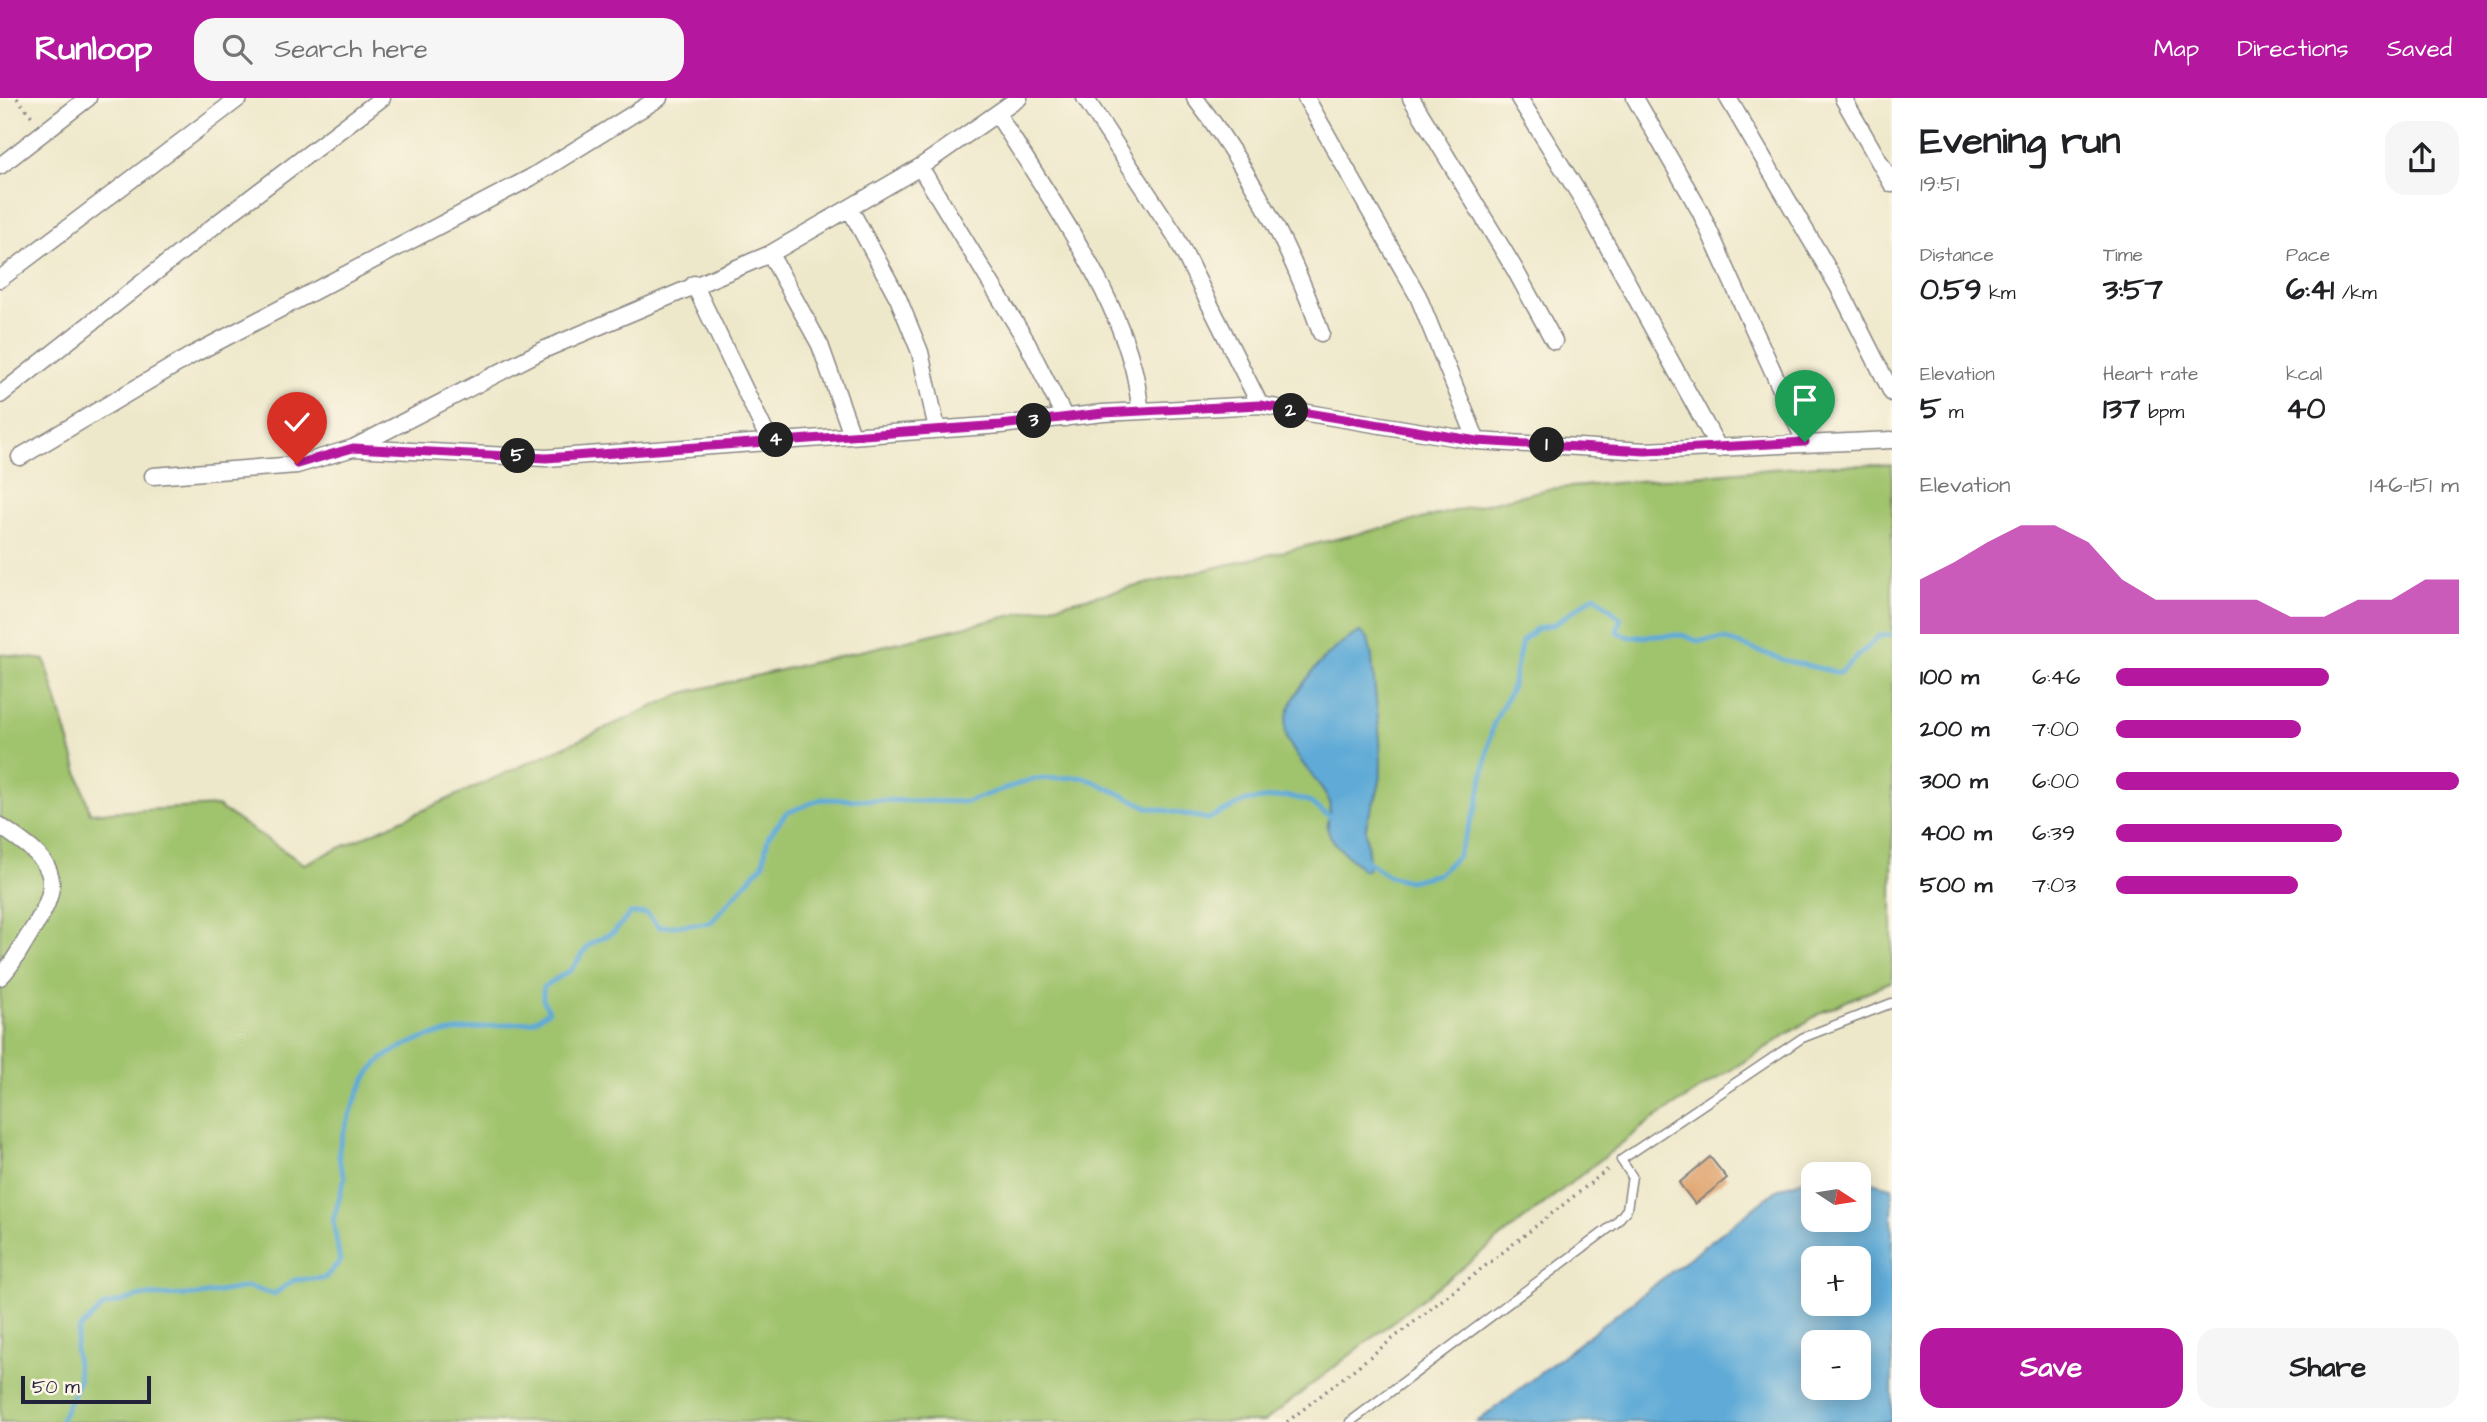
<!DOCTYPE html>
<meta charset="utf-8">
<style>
:root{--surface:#fff;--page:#f6f6f6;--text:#202124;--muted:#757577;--accent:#b5179e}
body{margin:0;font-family:"Architects Daughter",sans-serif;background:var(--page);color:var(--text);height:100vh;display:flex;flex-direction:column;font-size:26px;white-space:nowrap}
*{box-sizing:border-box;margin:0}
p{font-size:23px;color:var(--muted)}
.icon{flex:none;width:38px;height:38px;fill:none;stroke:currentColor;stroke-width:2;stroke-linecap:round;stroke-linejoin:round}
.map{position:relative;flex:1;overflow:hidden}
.drawer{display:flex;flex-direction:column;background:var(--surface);width:595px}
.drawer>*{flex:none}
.needle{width:46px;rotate:102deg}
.buttons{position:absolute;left:1801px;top:1064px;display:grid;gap:14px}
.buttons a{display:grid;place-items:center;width:70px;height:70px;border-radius:14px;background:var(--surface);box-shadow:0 4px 18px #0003;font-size:35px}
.scale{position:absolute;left:21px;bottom:18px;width:130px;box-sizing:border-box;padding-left:7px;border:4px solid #22223b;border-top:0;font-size:19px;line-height:24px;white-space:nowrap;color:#22223b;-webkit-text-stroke:5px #fcf5e5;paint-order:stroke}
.pin{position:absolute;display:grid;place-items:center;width:60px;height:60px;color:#fff;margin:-72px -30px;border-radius:50% 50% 50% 0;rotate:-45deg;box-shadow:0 0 7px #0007}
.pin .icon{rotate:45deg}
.km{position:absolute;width:35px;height:35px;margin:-18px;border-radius:50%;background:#222;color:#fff;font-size:19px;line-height:35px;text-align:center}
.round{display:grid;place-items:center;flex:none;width:74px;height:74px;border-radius:21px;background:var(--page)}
.overview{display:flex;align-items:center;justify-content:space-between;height:119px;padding:0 28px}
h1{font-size:38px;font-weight:700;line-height:52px}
.metrics{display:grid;grid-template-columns:repeat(3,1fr);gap:10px;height:119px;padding:7px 28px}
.metrics div{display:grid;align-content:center}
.metrics b{font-size:30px;font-weight:700}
.metrics small{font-size:19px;font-weight:400}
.metrics p{font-size:19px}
.chart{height:196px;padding:14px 28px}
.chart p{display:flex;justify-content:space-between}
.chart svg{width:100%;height:126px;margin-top:7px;fill:var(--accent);opacity:.7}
.button{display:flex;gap:14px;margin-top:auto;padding:14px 28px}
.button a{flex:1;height:80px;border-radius:21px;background:var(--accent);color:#fff;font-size:28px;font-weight:700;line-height:80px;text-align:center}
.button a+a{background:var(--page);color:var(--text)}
ul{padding:0 28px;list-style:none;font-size:23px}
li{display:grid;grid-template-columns:112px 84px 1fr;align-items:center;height:52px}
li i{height:18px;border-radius:9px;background:var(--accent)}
header{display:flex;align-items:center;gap:42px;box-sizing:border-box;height:98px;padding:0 35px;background:var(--accent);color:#fff}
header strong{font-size:33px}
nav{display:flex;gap:38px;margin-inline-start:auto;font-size:24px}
.search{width:490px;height:63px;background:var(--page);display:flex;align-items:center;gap:18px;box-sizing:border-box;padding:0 24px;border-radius:21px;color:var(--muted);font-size:26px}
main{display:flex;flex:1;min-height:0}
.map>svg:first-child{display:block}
.green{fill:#a0c36d;stroke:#617254;stroke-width:2}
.water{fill:#5faad7;stroke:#406689;stroke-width:2;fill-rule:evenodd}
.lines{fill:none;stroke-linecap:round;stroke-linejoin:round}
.stream{stroke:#5faad7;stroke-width:5}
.building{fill:#dd9c65}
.lane-casing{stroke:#888583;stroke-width:11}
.street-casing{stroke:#888583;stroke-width:19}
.path{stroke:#888583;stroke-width:3.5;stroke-dasharray:2 5;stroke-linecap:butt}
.lane{stroke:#fff;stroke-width:8}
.street{stroke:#fff;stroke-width:16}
.route-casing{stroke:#fff;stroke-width:14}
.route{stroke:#b5179e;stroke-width:9}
</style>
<header>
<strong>Runloop</strong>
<div class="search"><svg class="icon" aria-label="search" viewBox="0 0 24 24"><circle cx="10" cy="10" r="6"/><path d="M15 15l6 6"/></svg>Search here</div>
<nav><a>Map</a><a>Directions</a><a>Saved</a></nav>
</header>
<main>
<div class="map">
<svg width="1892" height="1324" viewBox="0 0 1892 1324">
<rect width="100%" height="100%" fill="#fcf5e5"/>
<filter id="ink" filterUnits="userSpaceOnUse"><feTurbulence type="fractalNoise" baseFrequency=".0143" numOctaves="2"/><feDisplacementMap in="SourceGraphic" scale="14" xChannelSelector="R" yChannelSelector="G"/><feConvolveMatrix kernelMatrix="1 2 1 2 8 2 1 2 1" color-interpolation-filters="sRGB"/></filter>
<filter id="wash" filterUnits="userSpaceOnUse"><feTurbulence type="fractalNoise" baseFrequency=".00686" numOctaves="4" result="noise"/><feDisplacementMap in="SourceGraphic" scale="28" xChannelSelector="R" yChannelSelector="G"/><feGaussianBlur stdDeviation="1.57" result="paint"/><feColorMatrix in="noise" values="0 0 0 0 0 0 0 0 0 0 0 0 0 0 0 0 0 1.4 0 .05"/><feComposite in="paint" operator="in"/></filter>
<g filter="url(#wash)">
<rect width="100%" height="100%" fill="#eee8cb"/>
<path class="green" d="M 1817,367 L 1892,367 L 1892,883 L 1822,914 L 1649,1024 L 1264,1324 L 0,1324 L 0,556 L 45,562 L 90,715 L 217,708 L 304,766 L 683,595 L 1548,391 Z"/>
<path class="water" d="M 1360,534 L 1368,540 L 1372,559 C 1374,593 1384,653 1380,683 C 1378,700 1368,714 1366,729 C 1365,744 1371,759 1368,772 L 1363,772 C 1352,761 1332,747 1328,732 C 1326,721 1333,711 1328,700 C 1317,680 1298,664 1288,643 C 1272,608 1331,547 1360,534 Z
M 1813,1078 L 1813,1122 L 1858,1122 L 1859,1081 L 1892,1089 L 1892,1324 L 1477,1324 L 1777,1092 ZM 1858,1160 L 1858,1206 L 1813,1206 L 1813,1160 ZM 1858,1244 L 1858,1290 L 1813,1290 L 1813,1244 Z"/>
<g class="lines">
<path class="stream" d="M 1365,762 L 1389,778 L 1409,783 L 1438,776 L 1457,759 L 1477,708 L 1493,627 L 1512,589 L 1522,543 L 1536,531 L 1555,526 L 1595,497 L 1621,521 L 1617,534 L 1630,539 L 1682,537 L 1698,543 L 1724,541 L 1787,563 L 1840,575 L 1879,538 L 1892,537
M 60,1324 L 79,1283 L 75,1251 L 79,1231 L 104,1208 L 141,1198 L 200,1197 L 248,1189 L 274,1196 L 294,1182 L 325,1180 L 340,1163 L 333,1123 L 345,1079 C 333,1054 341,1042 350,1017 C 356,1000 364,978 378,965 C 419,929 483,931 533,923 L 549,913 L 543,902 L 543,889 L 571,872 L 590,846 L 614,834 L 630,816 L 646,815 L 659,829 L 710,825 L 763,766 L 768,739 L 786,715 L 822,701 L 966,704 L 1033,681 L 1084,679 L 1148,709 L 1208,721 L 1246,703 L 1288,698 L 1308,703 L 1333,721"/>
</g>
<g id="blocks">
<path class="building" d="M 1710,1059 L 1727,1080 L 1695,1106 L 1679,1085 Z"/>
</g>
</g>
<g filter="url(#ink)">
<use href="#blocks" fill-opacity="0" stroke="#888583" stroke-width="2"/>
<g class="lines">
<defs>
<path id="lane" d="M 1350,1324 L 1616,1125 L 1627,1111 L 1632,1078 L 1621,1062 L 1802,940 L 1892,905"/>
<path id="street" d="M 1085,0 L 1175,137 L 1260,307
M 1195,0 C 1248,70 1292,152 1321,235
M 1306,0 L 1418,198 L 1477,343
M 1411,0 L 1514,170 L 1554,243
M 1519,0 L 1579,96 L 1719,351
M 1635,0 L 1700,113 L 1805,344
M 1728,0 L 1839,190 L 1892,295
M 1843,0 L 1892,86
M 998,17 C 1044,92 1109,181 1132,266 C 1137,281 1138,298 1141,313
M 0,68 L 88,0
M 920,69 L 1025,241 L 1065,320
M 850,111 L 898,200 L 920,254 L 937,331
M 770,156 L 820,247 L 852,337
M 0,181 L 239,0
M 694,186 L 769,342
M 0,297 L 219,124 L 382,0
M 353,350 L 546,360 L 1001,327 L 1103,315 L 1260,307 L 1477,343 L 1645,353 L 1892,342
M 20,359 L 192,257 L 530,80 L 659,0
M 153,378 L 297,367 L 353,350 L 543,252 L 770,156 L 920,69 L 1019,0
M 0,728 C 50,762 69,777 31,834 C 21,849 13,867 0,879"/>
</defs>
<use href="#lane" class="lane-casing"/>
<use href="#street" class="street-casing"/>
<path class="path" d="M 17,0 L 34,21
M 1287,1324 L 1611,1069"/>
<use href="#lane" class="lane"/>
<use href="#street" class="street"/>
</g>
</g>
<g class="lines" filter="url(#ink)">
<defs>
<path id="route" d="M 297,366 L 353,350 L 546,360 L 1001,327 L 1103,315 L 1260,307 L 1477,343 L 1645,353 L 1805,344"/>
</defs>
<use href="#route" class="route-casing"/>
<use href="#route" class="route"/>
</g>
</svg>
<div class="buttons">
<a><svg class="needle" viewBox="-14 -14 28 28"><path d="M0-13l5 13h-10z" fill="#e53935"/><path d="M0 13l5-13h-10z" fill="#757577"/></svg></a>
<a>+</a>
<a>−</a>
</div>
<div class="scale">50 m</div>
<div class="pin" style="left:1805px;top:344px;background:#1e9e55"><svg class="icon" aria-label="arrive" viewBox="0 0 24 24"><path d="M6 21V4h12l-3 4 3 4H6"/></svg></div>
<div class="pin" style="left:297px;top:366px;background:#d93025"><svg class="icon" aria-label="check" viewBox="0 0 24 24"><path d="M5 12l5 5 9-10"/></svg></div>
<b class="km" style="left:1547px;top:347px">1</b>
<b class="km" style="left:1291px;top:313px">2</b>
<b class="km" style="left:1034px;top:323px">3</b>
<b class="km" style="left:776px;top:342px">4</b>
<b class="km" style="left:518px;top:358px">5</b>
</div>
<section class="drawer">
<div class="overview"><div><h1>Evening run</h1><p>19:51</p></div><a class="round"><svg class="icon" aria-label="share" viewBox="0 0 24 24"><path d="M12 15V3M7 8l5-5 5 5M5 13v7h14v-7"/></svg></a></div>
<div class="metrics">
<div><p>Distance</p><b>0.59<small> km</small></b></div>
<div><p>Time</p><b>3:57</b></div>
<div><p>Pace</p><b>6:41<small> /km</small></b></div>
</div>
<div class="metrics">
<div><p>Elevation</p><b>5<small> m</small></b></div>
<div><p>Heart rate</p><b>137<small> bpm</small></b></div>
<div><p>kcal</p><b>40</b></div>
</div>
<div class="chart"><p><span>Elevation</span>146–151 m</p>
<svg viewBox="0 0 160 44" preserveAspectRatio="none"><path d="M0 44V25L10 19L20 12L30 6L40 6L50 12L60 25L70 32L80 32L90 32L100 32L110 38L120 38L130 32L140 32L150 25L160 25V44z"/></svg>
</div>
<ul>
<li><b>100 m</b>6:46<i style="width:62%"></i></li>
<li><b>200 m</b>7:00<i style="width:54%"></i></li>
<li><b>300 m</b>6:00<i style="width:100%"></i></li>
<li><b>400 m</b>6:39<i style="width:66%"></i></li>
<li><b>500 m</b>7:03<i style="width:53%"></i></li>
</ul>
<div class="button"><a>Save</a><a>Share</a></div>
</section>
</main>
